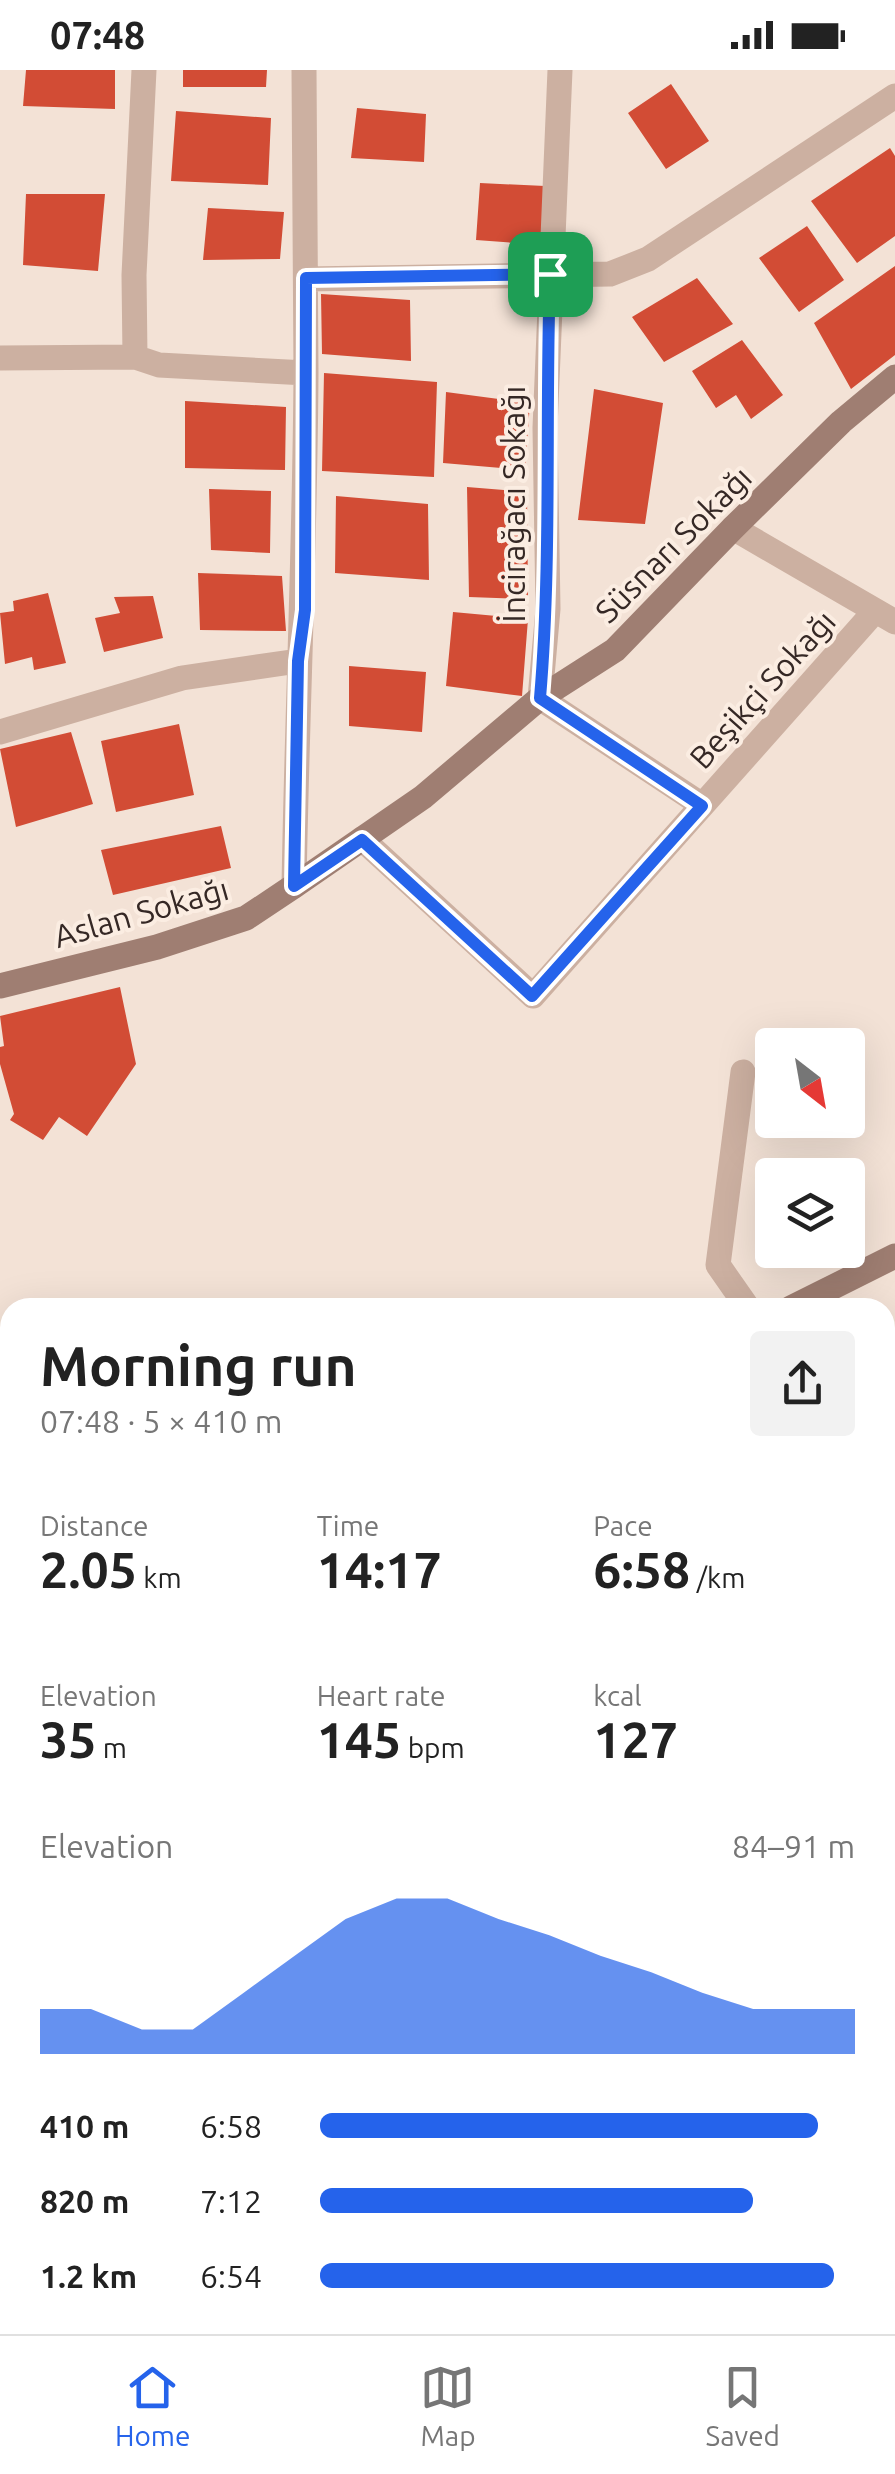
<!DOCTYPE html>
<meta charset="utf-8">
<style>
:root{--surface:#fff;--page:#f2f2f2;--text:#222;--muted:#767676;--line:#e0e0e0;--accent:#2563eb}
body{margin:0;font-family:Ubuntu,sans-serif;background:var(--page);color:var(--text);height:100vh;display:flex;flex-direction:column;font-size:38px;white-space:nowrap}
*{box-sizing:border-box;margin:0}
p{font-size:32px;color:var(--muted)}
.icon{flex:none;width:55px;height:55px;fill:none;stroke:currentColor;stroke-width:2;stroke-linecap:round;stroke-linejoin:round}
.map{position:relative;flex:1;overflow:hidden}
.details{position:absolute;left:0px;top:1228px;width:895px;height:1038px;display:flex;flex-direction:column;background:var(--surface);border-radius:30px 30px 0 0;box-shadow:0 10px 40px #0002}
.details>*{flex:none}
.needle{width:65px;rotate:149deg}
.fabs{position:absolute;left:755px;top:958px;display:grid;gap:20px}
.fabs a{display:grid;place-items:center;width:110px;height:110px;border-radius:10px;background:var(--surface);box-shadow:0 10px 40px #0002;font-size:50px}
.pin{position:absolute;display:grid;place-items:center;width:85px;height:85px;color:#fff;margin:-42px;border-radius:20px;box-shadow:0 5px 15px #0006}
.round{display:grid;place-items:center;flex:none;width:105px;height:105px;border-radius:10px;background:var(--page)}
.overview{display:flex;align-items:center;justify-content:space-between;height:170px;padding:0 40px}
h1{font-size:55px;font-weight:600;line-height:75px}
.stats{display:grid;grid-template-columns:repeat(3,1fr);gap:15px;height:170px;padding:10px 40px}
.stats div{display:grid;align-content:center}
.stats b{font-size:50px;font-weight:600}
.stats small{font-size:28px;font-weight:400}
.stats p{font-size:28px}
.chart{height:280px;padding:20px 40px}
.chart p{display:flex;justify-content:space-between}
.chart svg{width:100%;height:180px;margin-top:10px;fill:var(--accent);opacity:.7}
ul{padding:0 40px;list-style:none;font-size:32px}
li{display:grid;grid-template-columns:160px 120px 1fr;align-items:center;height:75px}
li i{height:25px;border-radius:12px;background:var(--accent)}
.status{display:flex;justify-content:space-between;align-items:center;height:70px;padding:0 50px;background:var(--surface);direction:ltr}
.status svg{height:28px;fill:currentColor}
.tabs{display:flex;justify-content:space-around;align-items:center;height:140px;border-top:2px solid var(--line);background:var(--surface);font-size:28px;color:var(--muted)}
.tabs a{display:grid;justify-items:center;gap:5px}
.tabs .active{color:var(--accent)}
.map>svg:first-child{display:block}
.building{fill:#d24c35}
.lines{fill:none;stroke-linecap:round;stroke-linejoin:round}
.lane{stroke:#ccb0a1;stroke-width:18}
.street{stroke:#ccb0a1;stroke-width:25}
.secondary{stroke:#9f7e72;stroke-width:25}
.route-casing{stroke:#fff;stroke-width:20}
.route{stroke:#2563eb;stroke-width:12}
.labels{text-anchor:middle;dominant-baseline:central;stroke-width:8;stroke-linejoin:round;paint-order:stroke}
.street-label{font-size:32px;fill:#352825;stroke:#fbede2}
</style>
<div class="status"><b>07:48</b><svg viewBox="0 0 49 12"><path d="M0 12V9h3v3zM5 12V6h3v6zM10 12V3h3v9zM15 12V0h3v12zM26 1h20v11H26zM47 4h2v5h-2z"/></svg></div>
<div class="map">
<svg width="895" height="2264" viewBox="0 0 895 2264">
<rect width="100%" height="100%" fill="#f3e2d6"/>
<path class="building" d="M 26,0 L 115,0 L 115,39 L 23,36 Z
M 183,0 L 267,0 L 266,17 L 183,17 Z
M 671,14 L 709,71 L 666,99 L 628,43 Z
M 357,38 L 426,44 L 424,92 L 351,88 Z
M 176,41 L 271,48 L 268,115 L 171,111 Z
M 890,78 L 895,86 L 895,166 L 857,193 L 811,131 Z
M 480,113 L 545,116 L 542,175 L 476,170 Z
M 26,124 L 105,124 L 98,201 L 23,195 Z
M 208,138 L 284,142 L 280,189 L 203,190 Z
M 807,156 L 844,210 L 799,242 L 759,188 Z
M 895,196 L 895,285 L 851,319 L 814,253 Z
M 697,208 L 733,254 L 664,292 L 632,247 Z
M 321,224 L 410,230 L 411,291 L 322,284 Z
M 742,270 L 783,325 L 751,349 L 736,325 L 716,338 L 692,301 Z
M 324,303 L 437,312 L 434,407 L 322,401 Z
M 594,319 L 663,333 L 645,454 L 578,450 Z
M 446,322 L 530,333 L 525,400 L 443,393 Z
M 185,331 L 286,337 L 285,400 L 185,398 Z
M 467,417 L 527,422 L 528,529 L 469,527 Z
M 209,419 L 271,421 L 270,483 L 211,480 Z
M 336,426 L 428,434 L 429,510 L 335,503 Z
M 198,503 L 282,506 L 286,561 L 200,560 Z
M 48,523 L 66,593 L 34,600 L 32,587 L 5,594 L 0,543 L 14,541 L 13,531 Z
M 153,526 L 163,568 L 104,582 L 95,548 L 120,543 L 114,527 Z
M 453,542 L 528,549 L 522,626 L 446,616 Z
M 349,596 L 426,602 L 422,662 L 349,656 Z
M 179,654 L 194,725 L 116,742 L 101,671 Z
M 71,662 L 93,734 L 16,757 L 0,679 Z
M 221,756 L 231,798 L 113,825 L 101,780 Z
M 120,917 L 136,994 L 87,1066 L 59,1047 L 43,1070 L 10,1050 L 14,1044 L 0,994 L 0,977 L 4,976 L 0,946 Z
M 0,2105 L 10,2110 L 10,2212 L 0,2207 Z
M 286,2255 L 290,2255 L 306,2264 L 281,2264 Z"/>
<g class="lines">
<path class="lane" d="M 0,1948 L 10,1939
M 0,2261 L 6,2264
M 659,2264 L 664,2255"/>
<path class="street" d="M 304,0 L 306,303
M 560,0 L 545,358 L 548,539 L 540,628 L 702,735
M 306,209 L 610,204 L 648,189 L 895,26
M 135,287 L 134,205 L 144,0
M 0,288 L 135,287 L 159,295 L 306,303 C 305,474 297,645 294,816
M 733,458 L 895,552
M 0,662 L 182,608 L 298,591
M 362,769 L 533,926 L 875,541
M 743,1002 L 718,1195 L 748,1238
M 885,1601 L 895,1617
M 885,1660 L 895,1644
M 0,1720 L 10,1716
M 885,1944 L 895,1945
M 737,2264 L 737,2255"/>
<path class="secondary" d="M 0,916 L 157,877 L 246,848 L 294,816 L 423,727 L 540,628 L 615,580 L 733,458 L 841,352 L 895,307
M 791,1238 L 895,1186
M 0,1880 L 10,1871"/>
</g>
<g class="lines">
<defs>
<path id="route" d="M 550,204 C 545,346 552,487 540,628 L 702,736 L 532,926 L 362,770 L 294,816 L 298,591 L 305,540 L 306,208 Z"/>
</defs>
<use href="#route" class="route-casing"/>
<use href="#route" class="route"/>
</g>
<g class="labels">
<g class="street-label">
<text transform="translate(513 434) rotate(-90)">İncirağacı Sokağı</text>
<text transform="translate(673 474) rotate(-45)">Süsnarı Sokağı</text>
<text transform="translate(762 619) rotate(-48)">Beşikçi Sokağı</text>
<text transform="translate(141 842) rotate(-16)">Aslan Sokağı</text>
</g>
</g>
</svg>
<div class="fabs">
<a><svg class="needle" viewBox="-14 -14 28 28"><path d="M0-13l5 13h-10z" fill="#e53935"/><path d="M0 13l5-13h-10z" fill="#767676"/></svg></a>
<a><svg class="icon" aria-label="layers" viewBox="0 0 24 24"><path d="M12 4l9 5-9 5-9-5zM3 14l9 5 9-5"/></svg></a>
</div>
<div class="pin" style="left:550px;top:204px;background:#1e9e55"><svg class="icon" aria-label="arrive" viewBox="0 0 24 24"><path d="M6 21V4h12l-3 4 3 4H6"/></svg></div>
<section class="details">
<div class="overview"><div><h1>Morning run</h1><p>07:48 · 5 × 410 m</p></div><a class="round"><svg class="icon" aria-label="share" viewBox="0 0 24 24"><path d="M12 15V3M7 8l5-5 5 5M5 13v7h14v-7"/></svg></a></div>
<div class="stats">
<div><p>Distance</p><b>2.05<small> km</small></b></div>
<div><p>Time</p><b>14:17</b></div>
<div><p>Pace</p><b>6:58<small> /km</small></b></div>
</div>
<div class="stats">
<div><p>Elevation</p><b>35<small> m</small></b></div>
<div><p>Heart rate</p><b>145<small> bpm</small></b></div>
<div><p>kcal</p><b>127</b></div>
</div>
<div class="chart"><p><span>Elevation</span>84–91 m</p>
<svg viewBox="0 0 160 44" preserveAspectRatio="none"><path d="M0 44V33L10 33L20 38L30 38L40 29L50 20L60 11L70 6L80 6L90 11L100 15L110 20L120 24L130 29L140 33L150 33L160 33V44z"/></svg>
</div>
<ul>
<li><b>410 m</b>6:58<i style="width:93%"></i></li>
<li><b>820 m</b>7:12<i style="width:81%"></i></li>
<li><b>1.2 km</b>6:54<i style="width:96%"></i></li>
</ul>
</section>
</div>
<nav class="tabs">
<a class="active"><svg class="icon" aria-label="home" viewBox="0 0 24 24"><path d="M3 11l9-7 9 7M6 9v11h12V9"/></svg>Home</a>
<a><svg class="icon" aria-label="map" viewBox="0 0 24 24"><path d="M3 6l6-2 6 2 6-2v14l-6 2-6-2-6 2zM9 4v14M15 6v14"/></svg>Map</a>
<a><svg class="icon" aria-label="saved" viewBox="0 0 24 24"><path d="M7 4h10v16l-5-4-5 4z"/></svg>Saved</a>
</nav>
